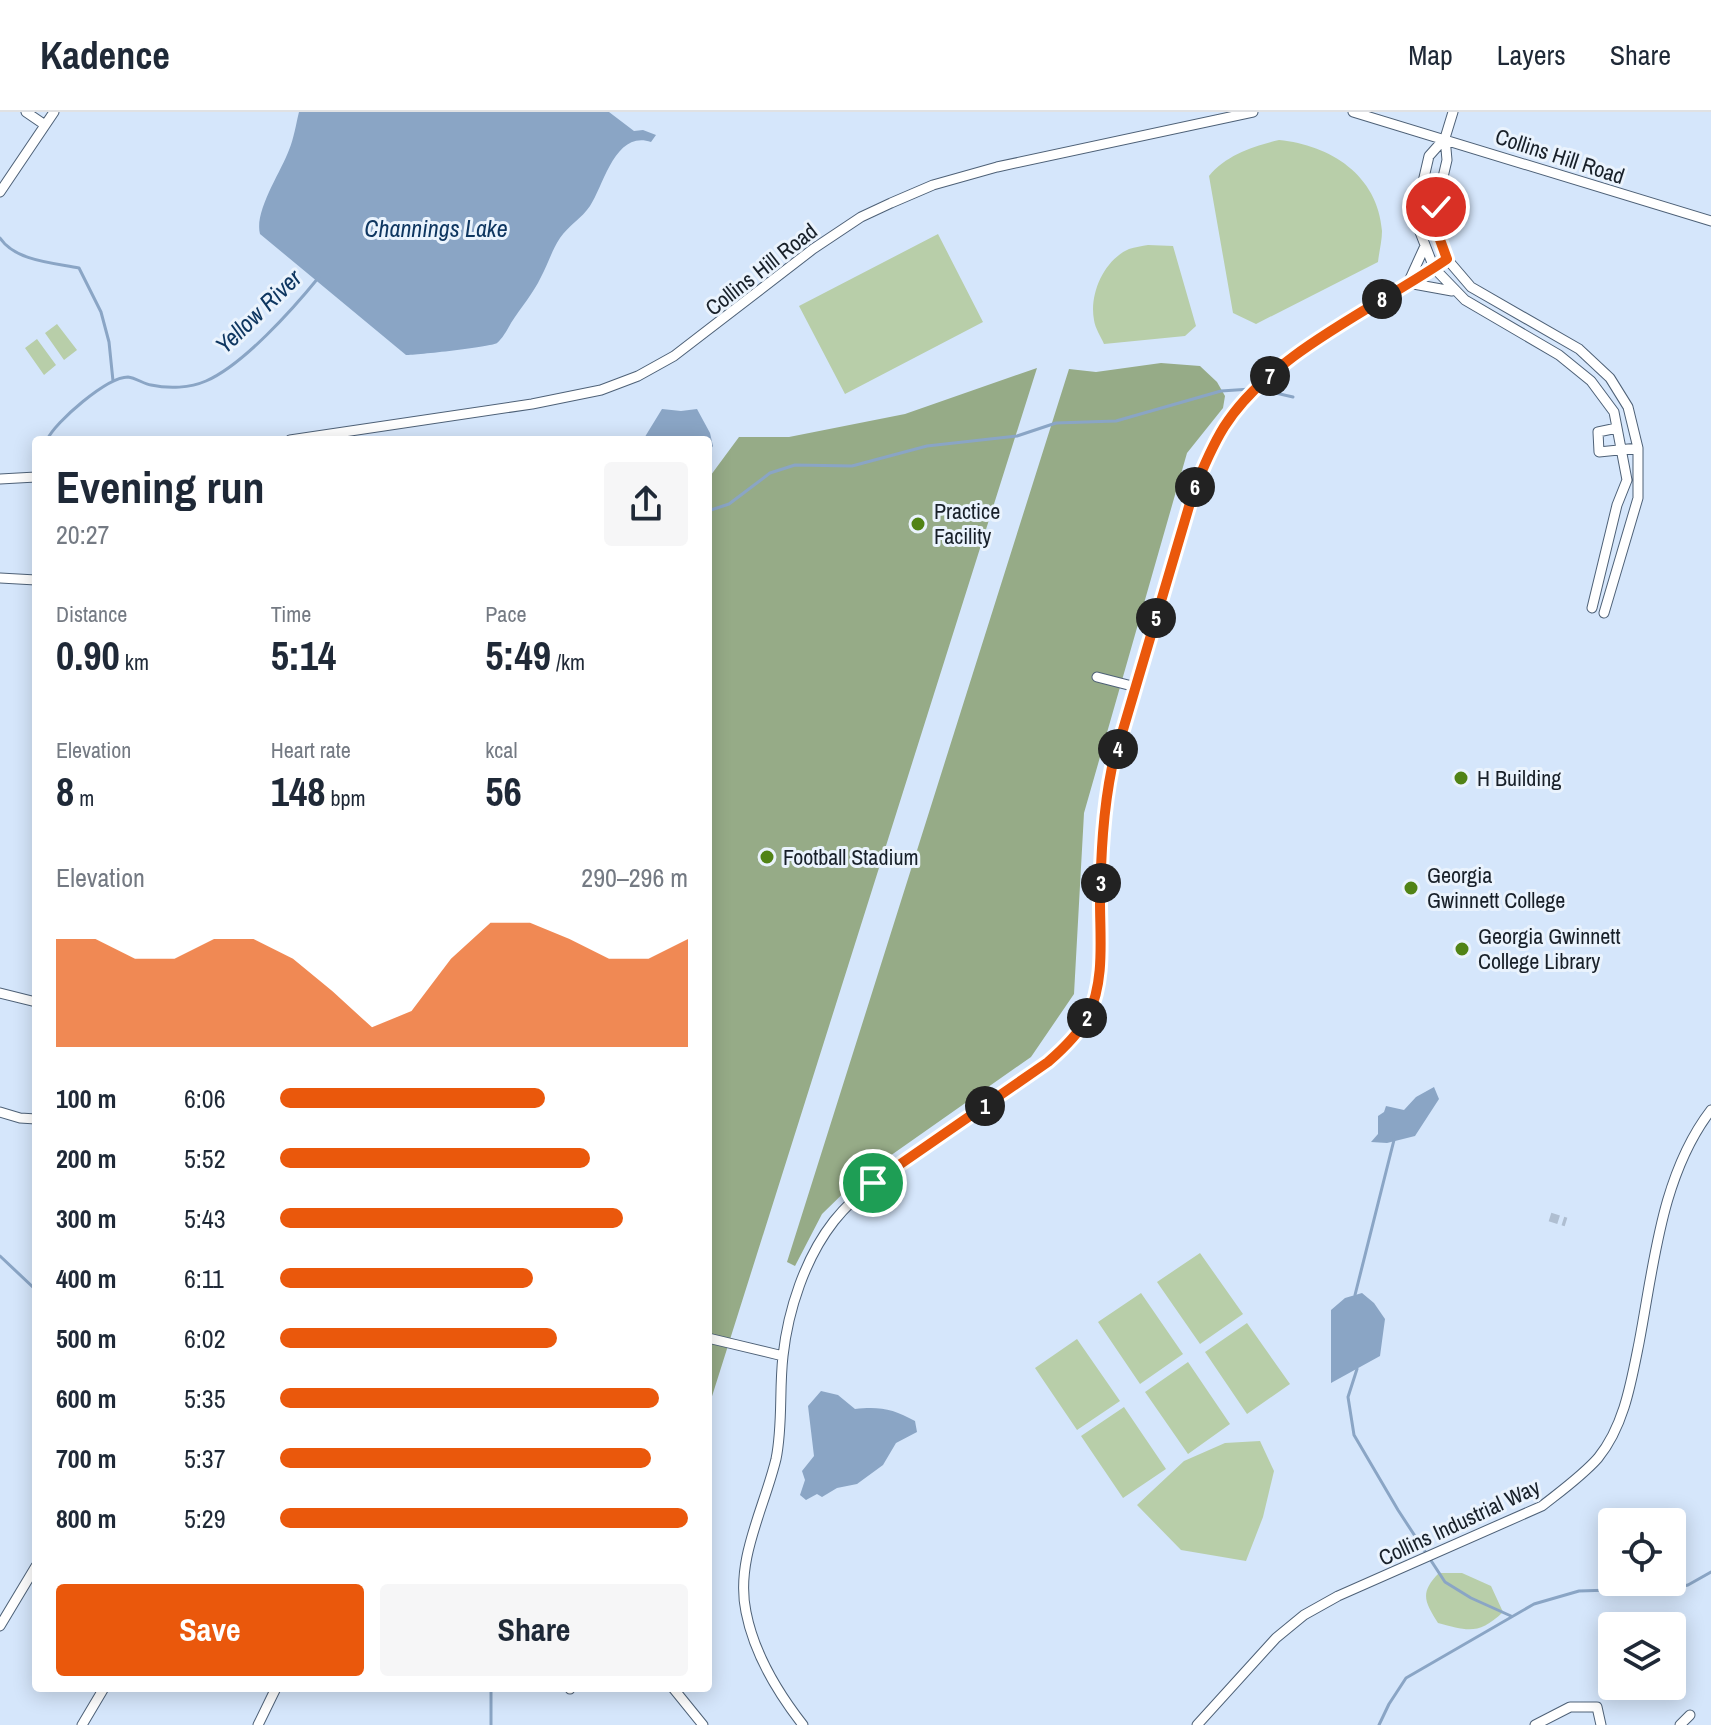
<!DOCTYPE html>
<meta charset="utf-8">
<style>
:root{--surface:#fff;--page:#f6f6f7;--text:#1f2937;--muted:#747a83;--line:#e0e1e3;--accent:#ea580c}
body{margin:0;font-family:"Archivo Narrow",sans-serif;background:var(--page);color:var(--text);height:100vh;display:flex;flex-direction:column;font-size:30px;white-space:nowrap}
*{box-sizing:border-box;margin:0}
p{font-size:26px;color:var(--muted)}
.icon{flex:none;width:44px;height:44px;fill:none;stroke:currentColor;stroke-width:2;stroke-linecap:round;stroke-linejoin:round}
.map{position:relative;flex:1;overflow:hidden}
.drawer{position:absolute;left:32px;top:324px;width:680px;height:1256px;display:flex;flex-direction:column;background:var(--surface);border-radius:8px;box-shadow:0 4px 20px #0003}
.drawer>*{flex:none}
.controls{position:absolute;left:1598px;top:1396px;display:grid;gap:16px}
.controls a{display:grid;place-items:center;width:88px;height:88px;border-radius:8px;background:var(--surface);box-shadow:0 4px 20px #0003;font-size:40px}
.pin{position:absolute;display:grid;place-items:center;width:68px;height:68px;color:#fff;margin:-34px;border:4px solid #fff;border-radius:50%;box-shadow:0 2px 8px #0007}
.km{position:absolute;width:40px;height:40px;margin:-20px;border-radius:50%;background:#222;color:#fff;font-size:22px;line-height:40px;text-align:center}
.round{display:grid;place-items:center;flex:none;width:84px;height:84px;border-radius:8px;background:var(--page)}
.head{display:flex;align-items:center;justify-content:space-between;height:136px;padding:0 24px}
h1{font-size:44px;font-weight:700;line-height:60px}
.figures{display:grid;grid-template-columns:repeat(3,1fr);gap:12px;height:136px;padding:8px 24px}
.figures div{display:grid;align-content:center}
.figures b{font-size:40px;font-weight:700}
.figures small{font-size:22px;font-weight:400}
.figures p{font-size:22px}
.chart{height:224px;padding:16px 24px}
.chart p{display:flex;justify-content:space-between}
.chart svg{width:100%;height:144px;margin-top:8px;fill:var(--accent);opacity:.7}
.primary-button{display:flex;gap:16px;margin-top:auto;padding:16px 24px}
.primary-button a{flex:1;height:92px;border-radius:8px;background:var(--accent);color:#fff;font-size:32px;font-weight:700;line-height:92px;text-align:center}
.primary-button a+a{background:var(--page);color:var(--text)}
ul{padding:0 24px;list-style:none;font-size:26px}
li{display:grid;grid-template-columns:128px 96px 1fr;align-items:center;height:60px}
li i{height:20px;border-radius:10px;background:var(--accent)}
header{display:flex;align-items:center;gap:48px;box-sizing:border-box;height:112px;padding:0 40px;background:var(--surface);border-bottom:2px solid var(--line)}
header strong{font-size:38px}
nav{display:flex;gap:44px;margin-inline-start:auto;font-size:28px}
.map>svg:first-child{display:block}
.green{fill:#b8cea9}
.forest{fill:#96ab87}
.water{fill:#8aa5c5}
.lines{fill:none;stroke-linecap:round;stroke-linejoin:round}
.stream{stroke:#8aa5c5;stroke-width:3}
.minor-tunnel{stroke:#afbed1;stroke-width:9;stroke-dasharray:9 4.5;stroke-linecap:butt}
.minor-casing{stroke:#4e6177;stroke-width:11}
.minor{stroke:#fff;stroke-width:9}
.route-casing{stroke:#fff;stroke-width:16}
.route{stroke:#ea580c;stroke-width:10}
.poi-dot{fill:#518316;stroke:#eaf3fd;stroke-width:3}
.labels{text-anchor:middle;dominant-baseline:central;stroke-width:6;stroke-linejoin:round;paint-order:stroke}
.street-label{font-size:22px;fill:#182029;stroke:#eaf3fd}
.poi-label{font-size:22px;fill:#182029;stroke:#eaf3fd;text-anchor:start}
.water-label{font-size:24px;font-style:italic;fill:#0e3660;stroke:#eaf3fd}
</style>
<header>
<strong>Kadence</strong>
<nav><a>Map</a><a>Layers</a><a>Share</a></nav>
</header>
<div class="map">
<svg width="1711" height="1613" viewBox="0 0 1711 1613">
<rect width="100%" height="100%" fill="#d5e6fb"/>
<path class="green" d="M 1279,28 C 1330,33 1378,63 1382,119 C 1382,129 1379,140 1378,150 L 1256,212 L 1233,201 L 1209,64 C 1226,43 1254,34 1279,28 Z
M 938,122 L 983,210 L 845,282 L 799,194 Z
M 1148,133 L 1173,134 L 1196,214 L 1185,224 L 1104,232 C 1101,225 1095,216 1094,208 C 1089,182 1104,148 1129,137 C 1135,135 1142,134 1148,133 Z
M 57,212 L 77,238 L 64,248 L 45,221 Z
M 37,227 L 56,253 L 44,263 L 25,236 Z
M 1200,1141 L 1243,1202 L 1200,1232 L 1157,1170 Z
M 1141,1181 L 1183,1242 L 1140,1272 L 1098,1210 Z
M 1247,1211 L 1290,1272 L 1247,1302 L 1205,1240 Z
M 1077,1227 L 1120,1289 L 1077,1318 L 1035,1256 Z
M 1188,1250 L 1230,1312 L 1188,1342 L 1145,1280 Z
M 1124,1295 L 1166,1357 L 1123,1386 L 1081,1324 Z
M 1260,1329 L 1274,1359 L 1263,1405 L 1246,1449 L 1181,1438 L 1137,1393 L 1184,1349 L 1225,1331 Z
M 1439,1461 L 1462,1461 L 1491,1474 L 1503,1500 C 1479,1523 1468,1519 1438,1511 C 1425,1490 1419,1481 1439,1461 Z"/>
<path class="forest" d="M 1161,251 L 1200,254 L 1217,270 L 1225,284 L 1223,296 L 1187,341 L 1084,701 L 1074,882 L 1031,945 L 860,1065 L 822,1102 L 795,1154 L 787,1150 L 1069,257 L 1096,260 Z
M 1037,256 L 708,1297 L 708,367 L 739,325 L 789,325 L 905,302 Z"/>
<path class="water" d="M 299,0 L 609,0 L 634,19 L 643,18 L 656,23 L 651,30 C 615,18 604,73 590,94 C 582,106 568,114 560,126 C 552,138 548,152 541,165 C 533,182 521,195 511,211 C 507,218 503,226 497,231 C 491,235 417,243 406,243 L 260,122 C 254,99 281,60 289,38 C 294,26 296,12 299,0 Z
M 662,297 L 681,299 L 697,297 L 710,321 L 713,334 L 708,341 L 708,328 L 643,328 Z
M 1434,975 L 1439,987 L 1415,1024 L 1387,1031 L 1371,1030 L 1378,1022 L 1378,1004 L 1384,1000 L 1386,994 L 1404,998 L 1416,985 Z
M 1362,1181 L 1374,1191 L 1385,1207 L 1380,1244 L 1331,1271 L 1331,1198 L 1345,1186 Z
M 821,1279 L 838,1283 L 855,1297 C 879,1294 894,1297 915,1309 L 917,1320 L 896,1331 L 883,1353 L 857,1372 L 837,1376 L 822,1385 L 817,1382 L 806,1388 L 800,1383 L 805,1368 L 802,1359 L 814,1344 L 808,1294 Z"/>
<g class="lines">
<path class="stream" d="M 0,126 C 15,149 54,151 79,156 L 101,200 L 109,230 L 113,269
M 1258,277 L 1293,285
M 47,328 C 55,310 107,265 128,265 C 136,266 144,272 151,273 C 169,277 190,276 206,269 C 243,253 293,197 319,165
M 708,399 L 729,392 L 770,361 L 795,353 L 852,354 L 927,334 L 1017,324 L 1056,311 L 1116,309 L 1221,279 L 1251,277
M 0,1144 L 36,1178
M 1355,1183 L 1394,1028
M 1357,1257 L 1348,1285 L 1354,1323 L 1398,1398 L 1445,1470 L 1471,1486 L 1511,1504
M 491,1613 L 491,1576
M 1379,1613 L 1389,1592 L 1406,1566 L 1534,1492 L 1579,1479 L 1675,1476 L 1688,1473 L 1711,1460"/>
<path class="minor-tunnel" d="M 1550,1105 L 1566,1110"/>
<defs>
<path id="minor" d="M 26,0 L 45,13
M 1353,0 L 1711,109
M 1453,0 L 1445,26 L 1447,48 L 1436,95 L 1439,125 L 1447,147 L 1471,175 L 1579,237 L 1610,266 L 1628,295 L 1638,336 L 1638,386 L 1604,501
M 1445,26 L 1429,44 L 1419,87 L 1420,120 L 1434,156 L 1465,188 L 1559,243 L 1591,269 L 1614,300 L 1627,368 L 1617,393 L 1592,496
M 0,80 L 54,0
M 1409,169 L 1424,136
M 1408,171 L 1452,179
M 1617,316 L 1598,320 L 1599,340 L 1638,336
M 290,328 L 532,292 L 601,278 L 638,264 L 674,244 L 813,137 L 861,105 L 891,91 L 933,73 L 997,55 L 1253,0
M 0,367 L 36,365
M 0,466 L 36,468
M 1097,565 L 1136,575
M 0,881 L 36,890
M 0,1000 L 20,1006 L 36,1007
M 708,1226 L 783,1244
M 0,1514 L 36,1454
M 570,1576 L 570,1577
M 673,1576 L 703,1613
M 82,1613 L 104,1576
M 258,1613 L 276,1576
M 803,1613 C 778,1581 754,1541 746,1500 C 735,1448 764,1397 776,1347 C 783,1313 779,1278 783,1244 C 788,1198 805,1146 834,1109 C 860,1076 898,1053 933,1030 C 971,1003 1009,976 1048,950 C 1063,937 1079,922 1088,904 C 1106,867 1100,823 1100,783 C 1101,739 1104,698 1112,655 L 1193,381 C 1202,358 1211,336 1224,315 C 1271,242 1376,196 1447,147
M 1197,1613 L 1276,1526 L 1304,1503 L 1338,1484 L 1542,1394 C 1561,1379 1582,1364 1598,1346 C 1624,1314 1631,1271 1639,1231 C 1654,1153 1661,1063 1711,998
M 1535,1613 L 1570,1595 L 1597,1595 L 1601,1613
M 1680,1613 L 1690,1603"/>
</defs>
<use href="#minor" class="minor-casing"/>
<use href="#minor" class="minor"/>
</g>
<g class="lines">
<defs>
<path id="route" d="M 873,1071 L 1048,950 C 1063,937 1079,922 1088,904 C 1105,869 1100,827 1100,789 C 1101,743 1103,699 1112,655 L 1193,381 C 1202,358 1211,336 1224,315 C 1271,241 1376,196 1447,147 L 1439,125 L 1436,95"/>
</defs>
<use href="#route" class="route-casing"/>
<use href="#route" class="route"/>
</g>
<g class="poi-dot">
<circle cx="918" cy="412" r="8"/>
<circle cx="1461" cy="666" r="8"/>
<circle cx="767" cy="745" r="8"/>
<circle cx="1411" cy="776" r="8"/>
<circle cx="1462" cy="837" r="8"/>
</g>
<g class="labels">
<g class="street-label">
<text transform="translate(1560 44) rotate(18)">Collins Hill Road</text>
<text transform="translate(761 157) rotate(-38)">Collins Hill Road</text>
<text transform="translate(1459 1410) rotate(-25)">Collins Industrial Way</text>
</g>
<g class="poi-label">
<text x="934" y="399">Practice<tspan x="934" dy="25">Facility</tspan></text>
<text x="1477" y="666">H Building</text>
<text x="783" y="745">Football Stadium</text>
<text x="1427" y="763">Georgia<tspan x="1427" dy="25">Gwinnett College</tspan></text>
<text x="1478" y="824">Georgia Gwinnett<tspan x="1478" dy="25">College Library</tspan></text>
</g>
<g class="water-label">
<text x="436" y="116">Channings Lake</text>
<text transform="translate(258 199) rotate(-44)">Yellow River</text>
</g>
</g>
</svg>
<div class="controls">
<a><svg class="icon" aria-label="locate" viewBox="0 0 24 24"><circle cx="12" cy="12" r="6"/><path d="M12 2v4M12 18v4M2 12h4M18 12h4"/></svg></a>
<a><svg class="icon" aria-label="layers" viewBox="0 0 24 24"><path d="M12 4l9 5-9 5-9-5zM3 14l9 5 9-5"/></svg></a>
</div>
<div class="pin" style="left:873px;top:1071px;background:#1e9e55"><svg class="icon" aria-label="arrive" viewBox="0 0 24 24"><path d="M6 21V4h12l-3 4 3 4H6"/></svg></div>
<div class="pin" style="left:1436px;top:95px;background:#d93025"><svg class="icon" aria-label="check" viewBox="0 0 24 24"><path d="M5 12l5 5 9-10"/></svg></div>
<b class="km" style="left:985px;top:994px">1</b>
<b class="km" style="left:1087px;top:906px">2</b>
<b class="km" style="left:1101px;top:771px">3</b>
<b class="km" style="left:1118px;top:637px">4</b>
<b class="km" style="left:1156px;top:506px">5</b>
<b class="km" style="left:1195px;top:375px">6</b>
<b class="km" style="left:1270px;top:264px">7</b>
<b class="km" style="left:1382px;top:187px">8</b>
<section class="drawer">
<div class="head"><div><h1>Evening run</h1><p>20:27</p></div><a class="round"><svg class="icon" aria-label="share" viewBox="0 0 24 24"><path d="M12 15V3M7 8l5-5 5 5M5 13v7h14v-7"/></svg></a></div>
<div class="figures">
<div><p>Distance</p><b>0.90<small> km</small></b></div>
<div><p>Time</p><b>5:14</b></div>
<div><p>Pace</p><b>5:49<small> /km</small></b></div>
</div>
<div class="figures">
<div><p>Elevation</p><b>8<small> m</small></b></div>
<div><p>Heart rate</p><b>148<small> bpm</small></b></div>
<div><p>kcal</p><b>56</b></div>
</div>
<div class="chart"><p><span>Elevation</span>290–296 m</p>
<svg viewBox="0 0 160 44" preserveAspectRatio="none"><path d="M0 44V11L10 11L20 17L30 17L40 11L50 11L60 17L70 27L80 38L90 33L100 17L110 6L120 6L130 11L140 17L150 17L160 11V44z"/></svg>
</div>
<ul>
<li><b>100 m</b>6:06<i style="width:65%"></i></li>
<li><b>200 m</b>5:52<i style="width:76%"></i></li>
<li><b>300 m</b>5:43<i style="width:84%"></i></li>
<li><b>400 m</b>6:11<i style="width:62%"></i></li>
<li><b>500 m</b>6:02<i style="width:68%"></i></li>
<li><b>600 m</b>5:35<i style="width:93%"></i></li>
<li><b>700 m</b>5:37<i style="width:91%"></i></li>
<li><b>800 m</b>5:29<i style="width:100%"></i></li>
</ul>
<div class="primary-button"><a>Save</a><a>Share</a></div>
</section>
</div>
